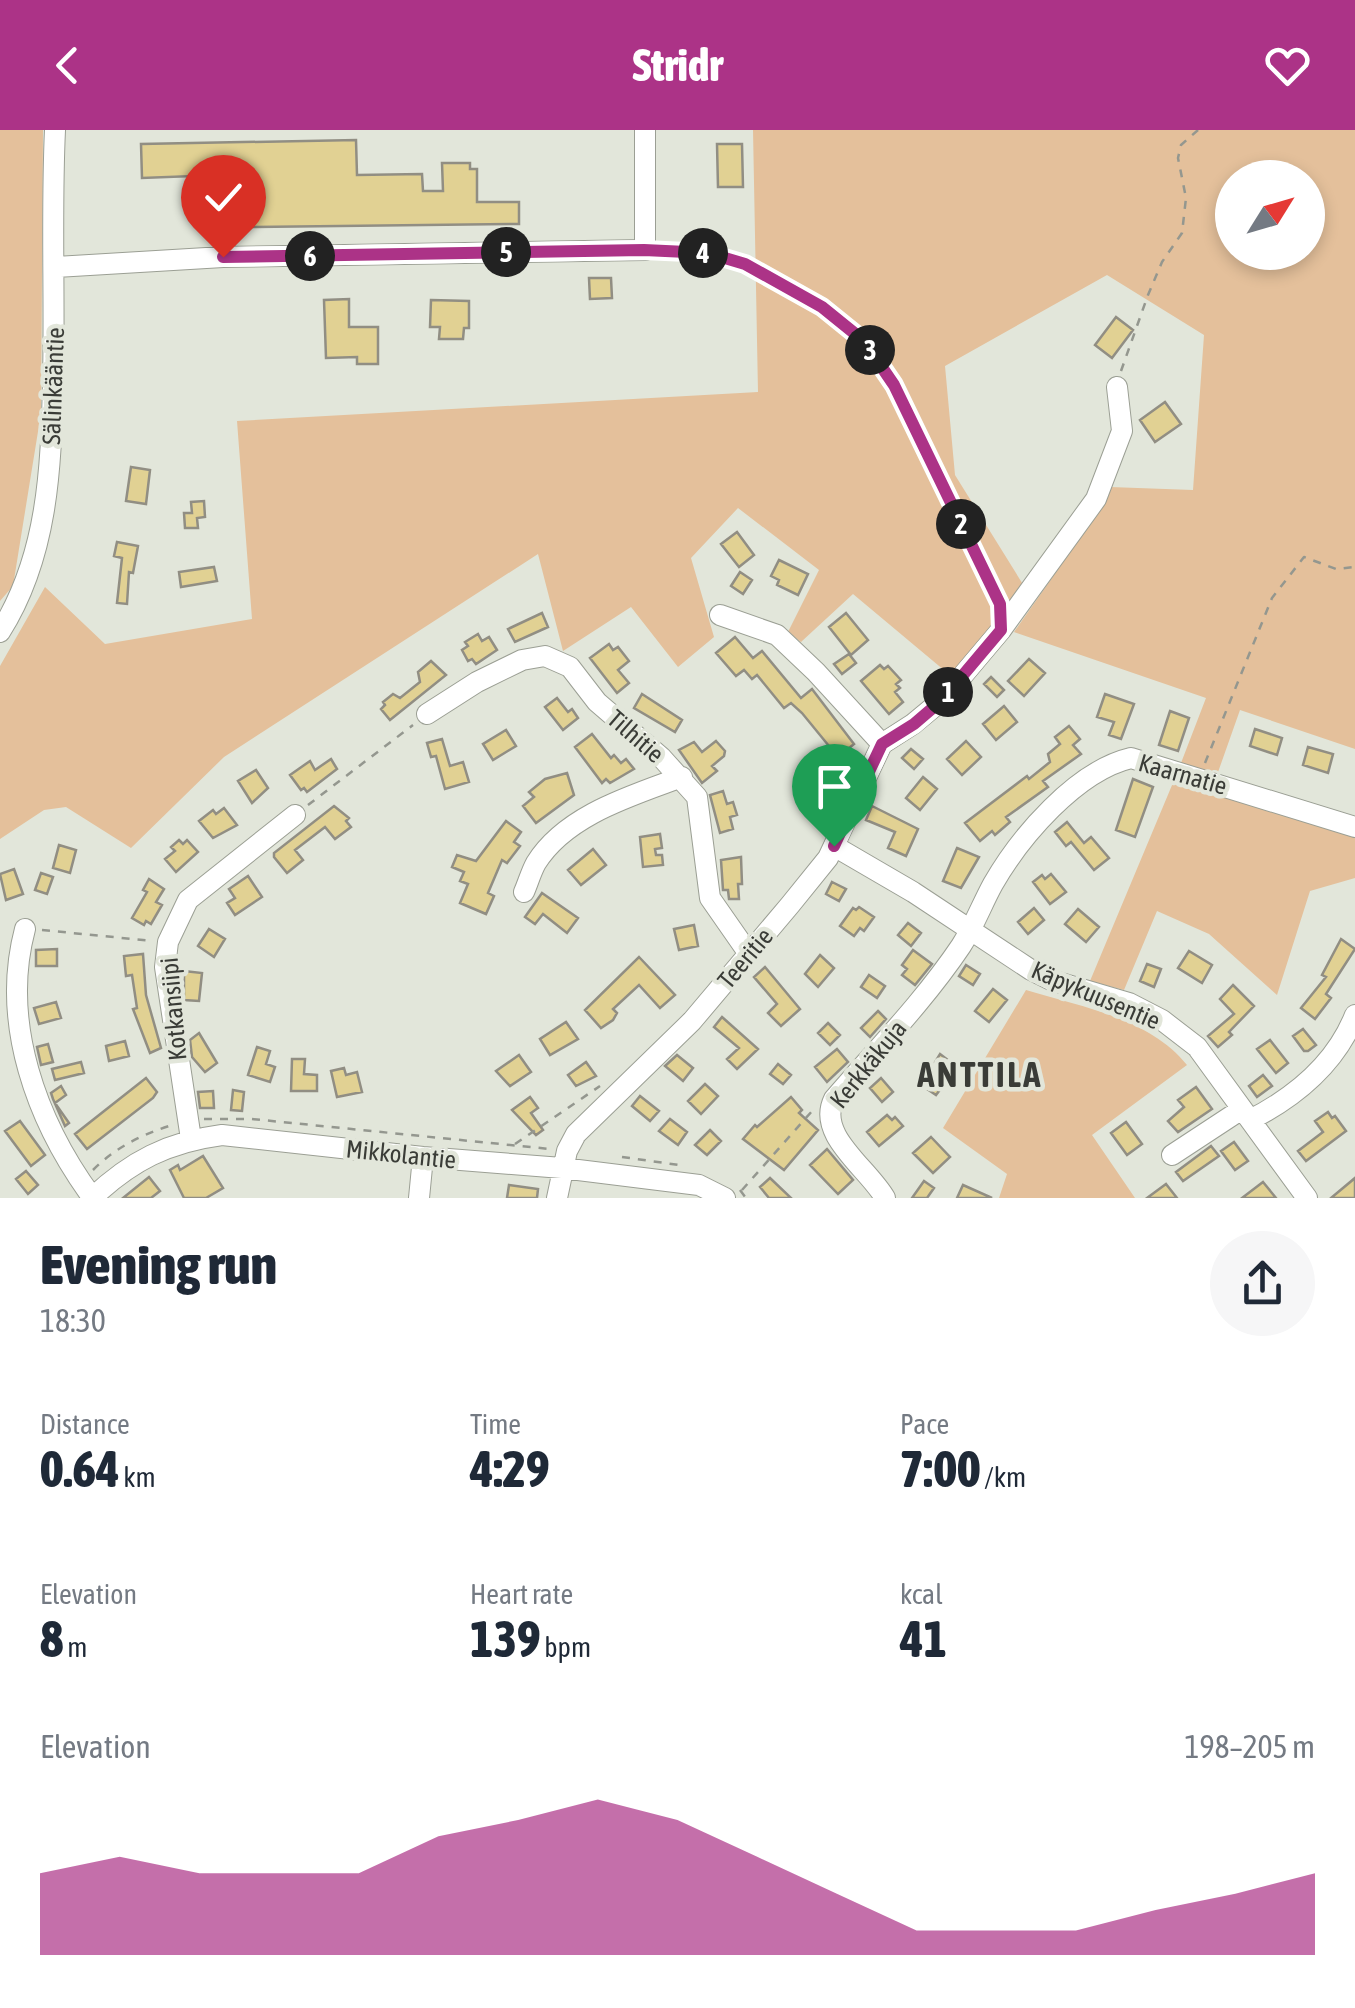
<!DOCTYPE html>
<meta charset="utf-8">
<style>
:root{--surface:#fff;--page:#f6f6f7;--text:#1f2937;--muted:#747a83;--accent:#ac3387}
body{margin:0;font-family:"Asap Condensed",sans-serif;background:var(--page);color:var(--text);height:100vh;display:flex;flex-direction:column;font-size:38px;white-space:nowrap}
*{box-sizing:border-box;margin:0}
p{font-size:32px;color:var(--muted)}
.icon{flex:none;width:55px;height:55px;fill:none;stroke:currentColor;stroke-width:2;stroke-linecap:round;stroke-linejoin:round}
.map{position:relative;height:1068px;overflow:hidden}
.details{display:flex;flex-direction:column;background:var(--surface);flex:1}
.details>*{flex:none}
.needle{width:65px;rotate:53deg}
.tools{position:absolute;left:1215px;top:30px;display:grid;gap:20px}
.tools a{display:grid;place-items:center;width:110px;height:110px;border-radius:50%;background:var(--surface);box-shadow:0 5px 15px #0003;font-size:50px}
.pin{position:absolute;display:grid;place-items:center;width:85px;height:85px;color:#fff;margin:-102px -42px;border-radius:50% 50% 50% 0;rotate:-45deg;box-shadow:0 0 10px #0007}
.pin .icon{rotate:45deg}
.km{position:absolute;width:50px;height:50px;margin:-25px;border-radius:50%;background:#222;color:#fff;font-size:28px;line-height:50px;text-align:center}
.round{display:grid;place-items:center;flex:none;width:105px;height:105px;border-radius:52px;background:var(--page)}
.head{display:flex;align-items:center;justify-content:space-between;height:170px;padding:0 40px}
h1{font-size:55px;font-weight:800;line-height:75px}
.stats{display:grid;grid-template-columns:repeat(3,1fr);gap:15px;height:170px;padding:10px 40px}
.stats div{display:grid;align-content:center}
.stats b{font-size:50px;font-weight:800}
.stats small{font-size:28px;font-weight:400}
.stats p{font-size:28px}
.chart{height:280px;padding:20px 40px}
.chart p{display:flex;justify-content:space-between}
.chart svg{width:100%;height:180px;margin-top:10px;fill:var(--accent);opacity:.7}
header{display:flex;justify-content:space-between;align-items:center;height:130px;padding:0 40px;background:var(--accent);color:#fff;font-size:45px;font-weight:800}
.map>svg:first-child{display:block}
.green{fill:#e4c09b;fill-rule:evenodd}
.building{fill:#e1d193;stroke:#918e83;stroke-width:2.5}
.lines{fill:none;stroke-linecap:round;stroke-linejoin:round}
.minor-casing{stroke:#9b9f94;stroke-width:22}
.path{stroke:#94978f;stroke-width:2.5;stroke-dasharray:8 8;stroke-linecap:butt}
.minor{stroke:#fff;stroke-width:20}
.route-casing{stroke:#fff;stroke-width:20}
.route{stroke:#ac3387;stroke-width:12}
.labels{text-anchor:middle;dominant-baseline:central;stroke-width:9;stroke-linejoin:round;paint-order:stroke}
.street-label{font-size:25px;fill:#3a3c37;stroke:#e2e6da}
.district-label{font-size:35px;font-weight:bold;letter-spacing:2.5px;fill:#3a3c37;stroke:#e2e6da}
</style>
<header><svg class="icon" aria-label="back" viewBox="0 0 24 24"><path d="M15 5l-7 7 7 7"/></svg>Stridr<svg class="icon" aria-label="heart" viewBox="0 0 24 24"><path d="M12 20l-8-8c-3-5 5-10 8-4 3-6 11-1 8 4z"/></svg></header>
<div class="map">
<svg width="1355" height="1068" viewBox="0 0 1355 1068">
<rect width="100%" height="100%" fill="#e2e6da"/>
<path class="green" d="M 0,0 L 43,0 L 41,283 L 13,456 L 0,471 Z
M 753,0 L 1355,0 L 1355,619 L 1240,580 L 1217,645 L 1181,633 L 1206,568 L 1014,502 L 1103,375 L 1110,357 L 1193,360 L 1204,205 L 1107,145 L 945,236 L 955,345 L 1024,456 L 951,546 L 853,464 L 801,512 L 788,502 L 819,440 L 738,378 L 691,428 L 714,507 L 678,537 L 631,477 L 563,521 L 538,424 L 224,627 L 131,718 L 66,677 L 44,680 L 0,709 L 0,536 L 45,457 L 105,514 L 252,489 L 237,291 L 758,262 ZM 1232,48 L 1308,48 L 1308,122 L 1232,122 Z
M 1175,648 L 1355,706 L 1355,748 L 1310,761 L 1277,865 L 1209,804 L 1157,781 L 1124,860 L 1090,851 Z
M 1026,860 C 1082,877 1149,888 1187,935 L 1092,1005 L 1135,1068 L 999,1068 L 1007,1044 L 943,998 Z"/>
<path class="building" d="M 356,10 L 357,45 L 422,44 L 423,61 L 443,61 L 442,33 L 470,33 L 470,39 L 477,39 L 477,72 L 519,72 L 519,94 L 248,97 L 246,44 L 142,48 L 141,14 Z
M 717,14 L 742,14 L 743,57 L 718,57 Z
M 589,148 L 611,148 L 612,168 L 590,169 Z
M 349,169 L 349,197 L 378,197 L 378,234 L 357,234 L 357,227 L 326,228 L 324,170 Z
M 431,170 L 469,171 L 469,198 L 464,198 L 463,209 L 439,209 L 440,197 L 430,197 Z
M 1116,187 L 1133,200 L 1112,228 L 1095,215 Z
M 1165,272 L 1181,294 L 1155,312 L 1140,290 Z
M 131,337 L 150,340 L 146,374 L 126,371 Z
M 204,371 L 205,387 L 197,388 L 198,398 L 185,398 L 184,383 L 192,383 L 191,372 Z
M 737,402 L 754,425 L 739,437 L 721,414 Z
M 117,412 L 138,416 L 133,443 L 129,442 L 127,474 L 117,473 L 122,428 L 114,426 Z
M 779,430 L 808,444 L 798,465 L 777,455 L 779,450 L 771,446 Z
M 214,437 L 217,451 L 181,457 L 179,442 Z
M 740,442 L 752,450 L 743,464 L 731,456 Z
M 542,483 L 548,497 L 515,512 L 508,499 Z
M 846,483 L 868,510 L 851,525 L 829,497 Z
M 478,504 L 482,511 L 489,507 L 497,520 L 476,534 L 472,529 L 468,531 L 462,520 L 468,516 L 465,512 Z
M 735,507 L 753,528 L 762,521 L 801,568 L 812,559 L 854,614 L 838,627 L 802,583 L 791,573 L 784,578 L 757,545 L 752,549 L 744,540 L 736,546 L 716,523 Z
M 609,514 L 613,520 L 618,517 L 629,531 L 618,540 L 629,553 L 617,563 L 590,528 Z
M 849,524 L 856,533 L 842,544 L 834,534 Z
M 1029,529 L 1045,543 L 1024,566 L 1008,551 Z
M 431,531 L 446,545 L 390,590 L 381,579 L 385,575 L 383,572 L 393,564 L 400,568 L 420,552 L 418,542 Z
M 880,535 L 884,539 L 888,536 L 901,550 L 896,554 L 900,558 L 895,562 L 903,572 L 889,584 L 861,551 Z
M 991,547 L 1004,560 L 997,567 L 984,554 Z
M 642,564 L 682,590 L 675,602 L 634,578 Z
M 1105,564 L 1134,574 L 1121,609 L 1109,605 L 1114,592 L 1097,587 Z
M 557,568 L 568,582 L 572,579 L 578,588 L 563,600 L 545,577 Z
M 1004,576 L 1017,592 L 996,610 L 983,594 Z
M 1170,581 L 1189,588 L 1178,621 L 1159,615 Z
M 1069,596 L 1080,609 L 1073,615 L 1081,624 L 1043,651 L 1048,657 L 1006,687 L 1010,692 L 995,705 L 992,701 L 980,711 L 965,693 L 1027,646 L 1029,649 L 1050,632 L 1048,624 L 1060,614 L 1055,607 Z
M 1255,599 L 1282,608 L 1277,625 L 1250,616 Z
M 506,600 L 516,616 L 493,630 L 483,614 Z
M 592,604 L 611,628 L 614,625 L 621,633 L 626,629 L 634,639 L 610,653 L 606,649 L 602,653 L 575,617 Z
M 442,609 L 450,636 L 463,632 L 469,652 L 445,659 L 436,626 L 431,627 L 427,613 Z
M 716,611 L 725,621 L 724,626 L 712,636 L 717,641 L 702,653 L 679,620 L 694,612 L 702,622 Z
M 966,611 L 981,627 L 962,645 L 947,629 Z
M 1308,617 L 1333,624 L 1328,643 L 1303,635 Z
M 911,619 L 923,629 L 914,639 L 902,628 Z
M 331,629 L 337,639 L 307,662 L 304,658 L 301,660 L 290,645 L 310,631 L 315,640 Z
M 256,640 L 268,658 L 252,673 L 238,651 Z
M 567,643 L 574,665 L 536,693 L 523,676 L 534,667 L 529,662 L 545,649 Z
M 923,647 L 937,659 L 920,680 L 906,668 Z
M 1133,649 L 1153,657 L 1135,707 L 1116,700 Z
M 723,661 L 727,674 L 733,672 L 737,685 L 730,687 L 733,699 L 720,703 L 710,665 Z
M 334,676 L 349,688 L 346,691 L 351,697 L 335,709 L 325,697 L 295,720 L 303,730 L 287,743 L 274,727 L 274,723 Z
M 872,676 L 918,699 L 906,726 L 888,718 L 895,702 L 866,690 Z
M 224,678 L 237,695 L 213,708 L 199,691 L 213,680 L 216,684 Z
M 506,691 L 521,702 L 514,712 L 520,716 L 507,733 L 502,730 L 488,763 L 494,766 L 486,784 L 460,773 L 468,754 L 460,751 L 464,742 L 452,737 L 457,725 L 476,731 Z
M 1067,692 L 1084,713 L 1091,707 L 1109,728 L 1094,740 L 1071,712 L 1066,716 L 1055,702 Z
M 660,704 L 662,718 L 655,719 L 656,725 L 662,725 L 663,735 L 643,737 L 640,707 Z
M 179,710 L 183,714 L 187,710 L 198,722 L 176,742 L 165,729 L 175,721 L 171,717 Z
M 59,715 L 76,720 L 70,743 L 53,738 Z
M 957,718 L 979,727 L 961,758 L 943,751 Z
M 593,719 L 606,735 L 581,755 L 568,740 Z
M 741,727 L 742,754 L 738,754 L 739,769 L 729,769 L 728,760 L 723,760 L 721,730 Z
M 14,739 L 23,764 L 6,770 L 0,744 Z
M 41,743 L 53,747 L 47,764 L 35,760 Z
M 1051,744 L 1066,762 L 1050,774 L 1033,752 L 1042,745 L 1045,749 Z
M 248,746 L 262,767 L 235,785 L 227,773 L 235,768 L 229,759 Z
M 149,749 L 164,759 L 156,772 L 162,775 L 151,794 L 146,791 L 144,795 L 132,788 L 147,762 L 143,760 Z
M 832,752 L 846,759 L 839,771 L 826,764 Z
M 542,763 L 578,788 L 567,803 L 543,784 L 535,794 L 525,787 Z
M 859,777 L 874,787 L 864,801 L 860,798 L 854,806 L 840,796 L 853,778 L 856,780 Z
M 1034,778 L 1044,790 L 1028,804 L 1018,792 Z
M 1078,779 L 1099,797 L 1086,812 L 1065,794 Z
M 908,793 L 921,803 L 911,816 L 898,805 Z
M 694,795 L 698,816 L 679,820 L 674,799 Z
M 209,799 L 225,809 L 214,827 L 198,816 Z
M 1341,809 L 1355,819 L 1326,864 L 1331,868 L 1315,889 L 1301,878 L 1326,847 L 1322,845 Z
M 57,819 L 57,836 L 36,836 L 36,820 Z
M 913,820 L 932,834 L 915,855 L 902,845 L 907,839 L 902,835 Z
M 1189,821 L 1212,835 L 1202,853 L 1178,838 Z
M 143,824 L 146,865 L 161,918 L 150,923 L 133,879 L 137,878 L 132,845 L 126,846 L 124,826 Z
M 820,825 L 834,838 L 818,857 L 805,844 Z
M 639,827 L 675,865 L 660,878 L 639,855 L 613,879 L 617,883 L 613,890 L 601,898 L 585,880 Z
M 1147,834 L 1161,839 L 1154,857 L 1140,851 Z
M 966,835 L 980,844 L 973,855 L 959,846 Z
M 765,837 L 800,879 L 781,896 L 768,883 L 777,874 L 754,847 Z
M 184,841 L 202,843 L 199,871 L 184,870 Z
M 869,845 L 885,856 L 877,868 L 861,857 Z
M 1233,855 L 1254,876 L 1229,902 L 1232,905 L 1218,917 L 1208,906 L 1234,884 L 1220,869 Z
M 993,859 L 1007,870 L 989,892 L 975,881 Z
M 56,872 L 61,888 L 39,894 L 34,878 Z
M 878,881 L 886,889 L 870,907 L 861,898 Z
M 722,887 L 758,919 L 737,939 L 727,929 L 739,918 L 714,897 Z
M 566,892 L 578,909 L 550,925 L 540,909 Z
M 828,893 L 840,905 L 830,915 L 818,903 Z
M 1303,899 L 1316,915 L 1308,921 L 1304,921 L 1293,906 Z
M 199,903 L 217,933 L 205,942 L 192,927 L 190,910 Z
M 1270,910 L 1288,933 L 1276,943 L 1257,919 Z
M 125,911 L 129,926 L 109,931 L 106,916 Z
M 48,914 L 53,932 L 41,935 L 37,917 Z
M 257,917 L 270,921 L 266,934 L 275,937 L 270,952 L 248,945 Z
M 837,919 L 848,932 L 827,952 L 815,937 Z
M 940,924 L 957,937 L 936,965 L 921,955 Z
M 519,925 L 531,942 L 510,956 L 496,941 Z
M 677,925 L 693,938 L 683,951 L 665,936 Z
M 292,929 L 305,929 L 304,944 L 317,945 L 317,961 L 291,961 Z
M 81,932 L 84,943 L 55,950 L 52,939 Z
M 586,932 L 596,946 L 576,956 L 568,945 Z
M 778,934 L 791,945 L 783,954 L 770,944 Z
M 344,938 L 346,945 L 357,942 L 362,962 L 337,967 L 331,941 Z
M 1263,945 L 1272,956 L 1257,967 L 1249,956 Z
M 146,948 L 157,962 L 153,968 L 87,1019 L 75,1004 Z
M 881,948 L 893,962 L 882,972 L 870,958 Z
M 705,954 L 718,966 L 701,984 L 688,971 Z
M 61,956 L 66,965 L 55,973 L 69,993 L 65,996 L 53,969 L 51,963 Z
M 1196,957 L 1212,979 L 1178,1002 L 1168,991 L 1184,977 L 1178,970 Z
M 233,960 L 244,962 L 242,981 L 231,980 Z
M 213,961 L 214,978 L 200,978 L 198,962 Z
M 640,966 L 659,981 L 650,991 L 632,976 Z
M 530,967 L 538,978 L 531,983 L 543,1000 L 536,1005 L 512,980 Z
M 791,967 L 802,980 L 799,983 L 818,1000 L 784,1040 L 743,1009 L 755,995 L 757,997 Z
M 1328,982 L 1332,988 L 1335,986 L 1346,1001 L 1306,1031 L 1298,1021 L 1323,1002 L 1315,991 Z
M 887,985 L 892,990 L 895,987 L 903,996 L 879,1016 L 867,1002 Z
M 670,989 L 687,1002 L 678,1015 L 659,1001 Z
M 20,991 L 45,1025 L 31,1036 L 5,1001 Z
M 1126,992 L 1142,1014 L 1127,1025 L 1111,1003 Z
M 710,1000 L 721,1011 L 707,1025 L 695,1015 Z
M 931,1007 L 950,1027 L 933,1043 L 913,1023 Z
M 1234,1012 L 1248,1031 L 1235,1040 L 1221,1021 Z
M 1211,1016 L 1219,1026 L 1183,1051 L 1176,1042 Z
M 827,1019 L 853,1050 L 838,1064 L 810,1035 Z
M 203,1026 L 223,1058 L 206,1068 L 184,1068 L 170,1040 L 178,1035 L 180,1040 Z
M 26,1041 L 38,1055 L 28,1064 L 16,1049 Z
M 149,1047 L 160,1061 L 151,1068 L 123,1068 Z
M 770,1048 L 791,1068 L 769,1068 L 760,1057 Z
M 1355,1048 L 1355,1068 L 1331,1068 Z
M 924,1051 L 934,1058 L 927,1068 L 912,1068 Z
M 1263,1052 L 1276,1068 L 1242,1068 Z
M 1166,1054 L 1177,1068 L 1147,1068 Z
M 509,1055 L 538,1059 L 537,1068 L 507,1068 Z
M 963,1055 L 992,1068 L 957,1068 Z"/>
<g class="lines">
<defs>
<path id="minor" d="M 223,127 L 230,64
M 56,137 L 223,127 L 645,120 L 645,0
M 720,485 L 777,505 L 816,542 L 882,614
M 0,502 C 48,426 51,339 53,252 C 55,168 51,83 55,0
M 427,584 L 477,552 L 522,530 L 545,526 L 570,537 L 597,572 L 661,627 L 697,667 L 710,768 L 749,824
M 834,716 L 913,762 L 1031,840 L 1051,850 L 1129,873 L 1162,890 L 1197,917 L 1307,1068
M 524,762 C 528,753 531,742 536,733 C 566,685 631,666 682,647
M 25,799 C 0,893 37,992 92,1067
M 1250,990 C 1295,967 1336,933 1355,885
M 191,1009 L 165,837 L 168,812 L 188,770 L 295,685
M 1172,1025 L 1242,979
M 92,1068 C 131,1031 168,1012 222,1005 L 423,1027 L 562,1038 L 699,1055 L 725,1068
M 419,1068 L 423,1027
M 557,1068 L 567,1021 L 576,1004 L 692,891 L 790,775 L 828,728 L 882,614 L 913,594 L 942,570 L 1001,500 L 1096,369 L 1122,301 L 1117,257
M 885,1068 C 868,1038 816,1005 834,969 C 877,919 924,871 961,816 C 974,796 982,774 993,754 C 1020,707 1076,641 1131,628 L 1355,697"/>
</defs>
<use href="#minor" class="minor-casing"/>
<path class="path" d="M 663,120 L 709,123 L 745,134 L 822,177 L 864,211 L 894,255 L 999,473
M 1121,241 L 1148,165 L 1162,132 L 1182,103 L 1186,68 L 1178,28 L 1181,15 L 1198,0
M 1205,633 L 1272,468 L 1304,427 L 1336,439 L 1355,437
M 308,675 L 413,595
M 42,800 L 153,811
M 204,989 L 252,989 L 550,1019
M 515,1014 L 600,956
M 622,1027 L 679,1035
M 93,1040 C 116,1017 141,1005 172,995
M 740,1060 L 746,1068
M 742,1060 L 813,980"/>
<use href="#minor" class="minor"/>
</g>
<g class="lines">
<defs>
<path id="route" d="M 223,127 L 644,120 L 708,123 L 745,134 L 822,177 L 864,211 L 894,255 L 1000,474 L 1001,500 L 942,570 L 914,594 L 882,614 L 834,716"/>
</defs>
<use href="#route" class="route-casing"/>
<use href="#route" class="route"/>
</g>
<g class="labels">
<g class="street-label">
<text transform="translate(53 256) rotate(-88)">Sälinkääntie</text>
<text transform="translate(636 606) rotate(41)">Tilhitie</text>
<text transform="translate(1183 644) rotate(16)">Kaarnatie</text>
<text transform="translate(745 828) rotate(-50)">Teeritie</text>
<text transform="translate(1096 865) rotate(23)">Käpykuusentie</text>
<text transform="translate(173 879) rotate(-95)">Kotkansiipi</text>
<text transform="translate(868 934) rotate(-51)">Kerkkäkuja</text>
<text transform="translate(401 1024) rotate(6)">Mikkolantie</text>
</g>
<g class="district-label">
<text x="980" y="944">ANTTILA</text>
</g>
</g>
</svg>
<div class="tools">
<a><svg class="needle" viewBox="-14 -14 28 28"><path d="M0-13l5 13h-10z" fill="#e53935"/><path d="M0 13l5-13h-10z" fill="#747a83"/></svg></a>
</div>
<div class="pin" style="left:834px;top:716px;background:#1e9e55"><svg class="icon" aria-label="arrive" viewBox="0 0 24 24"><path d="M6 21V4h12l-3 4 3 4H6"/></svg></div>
<div class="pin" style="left:223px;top:127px;background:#d93025"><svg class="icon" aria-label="check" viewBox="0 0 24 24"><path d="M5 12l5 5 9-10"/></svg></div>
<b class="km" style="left:948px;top:562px">1</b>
<b class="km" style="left:961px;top:394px">2</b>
<b class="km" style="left:870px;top:220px">3</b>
<b class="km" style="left:703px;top:123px">4</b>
<b class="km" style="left:506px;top:122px">5</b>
<b class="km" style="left:310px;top:126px">6</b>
</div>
<section class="details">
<div class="head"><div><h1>Evening run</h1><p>18:30</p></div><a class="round"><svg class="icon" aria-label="share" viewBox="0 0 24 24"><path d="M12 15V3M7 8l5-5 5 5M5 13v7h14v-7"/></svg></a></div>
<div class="stats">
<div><p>Distance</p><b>0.64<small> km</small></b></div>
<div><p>Time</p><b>4:29</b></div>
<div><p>Pace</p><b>7:00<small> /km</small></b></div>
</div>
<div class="stats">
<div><p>Elevation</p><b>8<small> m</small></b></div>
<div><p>Heart rate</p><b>139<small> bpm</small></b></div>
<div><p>kcal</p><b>41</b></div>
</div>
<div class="chart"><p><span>Elevation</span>198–205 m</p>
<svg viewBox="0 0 160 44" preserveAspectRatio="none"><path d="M0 44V24L10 20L20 24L30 24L40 24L50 15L60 11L70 6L80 11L90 20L100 29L110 38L120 38L130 38L140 33L150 29L160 24V44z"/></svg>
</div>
</section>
